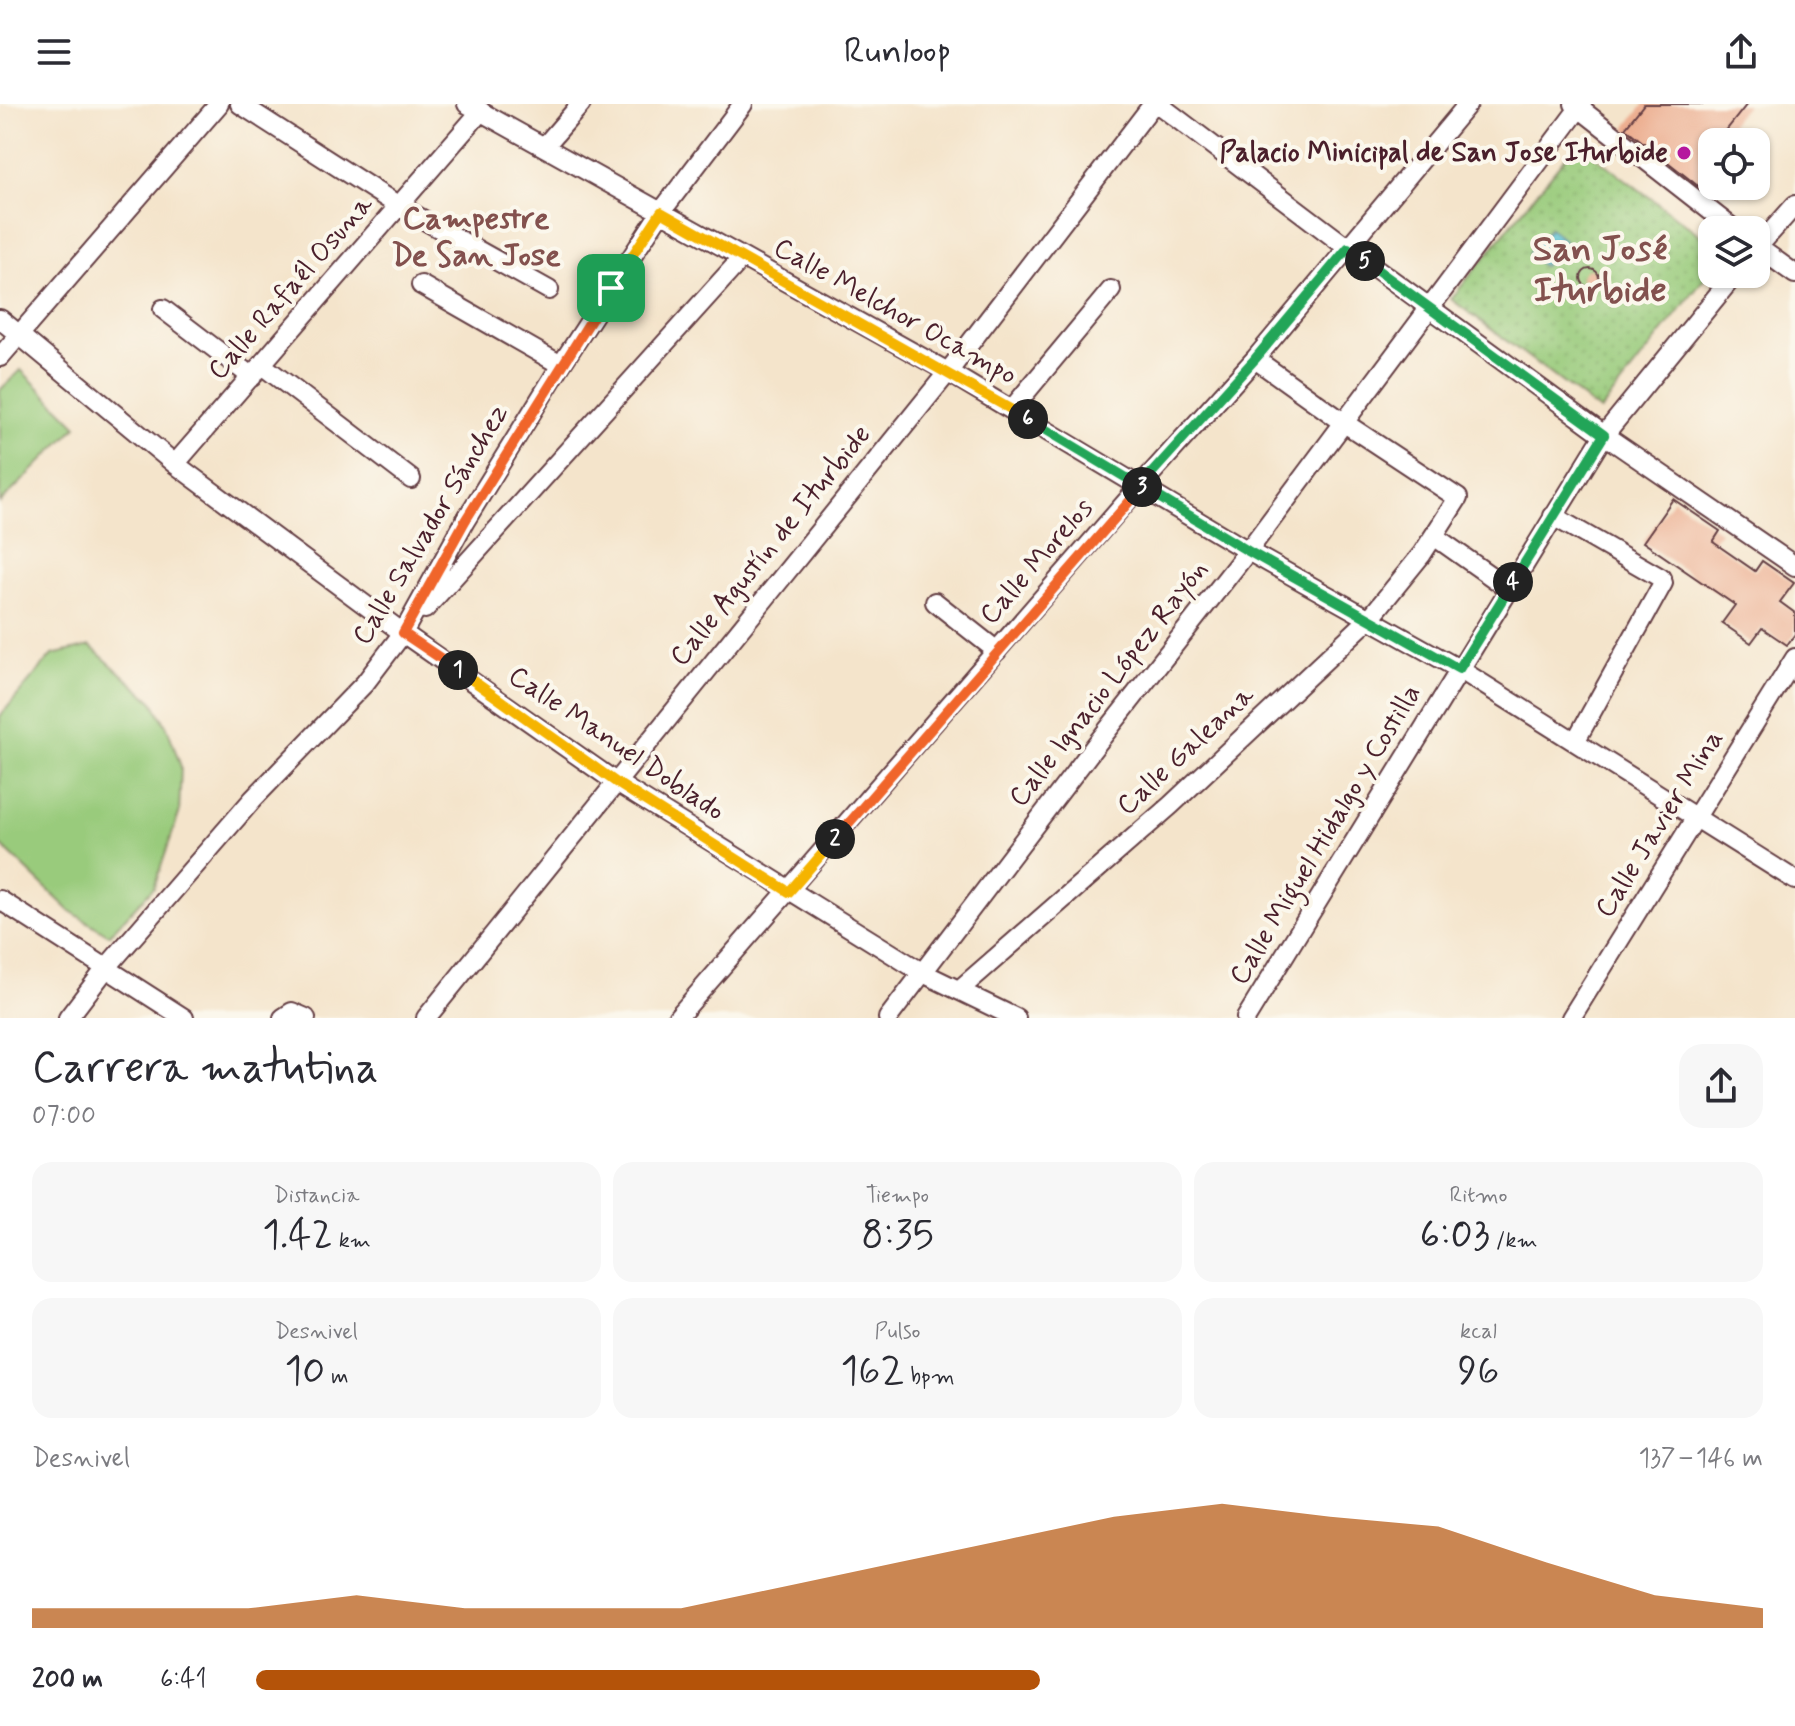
<!DOCTYPE html>
<html lang="es">
<meta charset="utf-8">
<style>
:root{--surface:#fff;--page:#f7f7f7;--text:#2b2b33;--muted:#7c7c81;--accent:#b45309}
body{margin:0;font-family:Mynerve,sans-serif;background:var(--page);color:var(--text);height:100vh;display:flex;flex-direction:column;font-size:30px;white-space:nowrap}
*{box-sizing:border-box;margin:0}
p{font-size:26px;color:var(--muted)}
.icon{flex:none;width:44px;height:44px;fill:none;stroke:currentColor;stroke-width:2;stroke-linecap:round;stroke-linejoin:round}
.map{position:relative;height:914px;overflow:hidden}
.drawer{display:flex;flex-direction:column;background:var(--surface);flex:1}
.drawer>*{flex:none}
.tools{position:absolute;left:1698px;top:24px;display:grid;gap:16px}
.tools a{display:grid;place-items:center;width:72px;height:72px;border-radius:16px;background:var(--surface);box-shadow:0 2px 6px #0004;font-size:40px}
.pin{position:absolute;display:grid;place-items:center;width:68px;height:68px;color:#fff;margin:-34px;border-radius:16px;box-shadow:0 4px 12px #0006}
.km{position:absolute;width:40px;height:40px;margin:-20px;border-radius:50%;background:#222;color:#fff;font-size:22px;line-height:40px;text-align:center}
.round{display:grid;place-items:center;flex:none;width:84px;height:84px;border-radius:24px;background:var(--page)}
.head{display:flex;align-items:center;justify-content:space-between;height:136px;padding:0 32px}
h1{font-size:44px;font-weight:600;line-height:60px}
.metrics{display:grid;grid-template-columns:repeat(3,1fr);gap:12px;height:136px;padding:8px 32px}
.metrics div{display:grid;align-content:center;border-radius:20px;background:var(--page);text-align:center}
.metrics b{font-size:40px;font-weight:600}
.metrics small{font-size:22px;font-weight:400}
.metrics p{font-size:22px}
.chart{height:224px;padding:16px 32px}
.chart p{display:flex;justify-content:space-between}
.chart svg{width:100%;height:144px;margin-top:8px;fill:var(--accent);opacity:.7}
ul{padding:0 32px;list-style:none;font-size:26px}
li{display:grid;grid-template-columns:128px 96px 1fr;align-items:center;height:60px}
li i{height:20px;border-radius:10px;background:var(--accent)}
header{display:flex;justify-content:space-between;align-items:center;height:104px;padding:0 32px;background:var(--surface);font-size:36px;font-weight:600}
.map>svg:first-child{display:block}
.grass{fill:#99cb7b;stroke:#727553;stroke-width:2}
.park{fill:url(#park-dots);stroke:#727553;stroke-width:2}
.water{fill:url(#water-rules);stroke:#527180;stroke-width:2}
.building{fill:#ecad8f}
.lines{fill:none;stroke-linecap:round;stroke-linejoin:round}
.minor-casing{stroke:#643d43;stroke-width:22}
.minor{stroke:#fff;stroke-width:18}
.split-1-casing{stroke:#fff;stroke-width:16}
.split-2-casing{stroke:#fff;stroke-width:16}
.split-3-casing{stroke:#fff;stroke-width:16}
.split-4-casing{stroke:#fff;stroke-width:16}
.split-5-casing{stroke:#fff;stroke-width:16}
.split-6-casing{stroke:#fff;stroke-width:16}
.split-7-casing{stroke:#fff;stroke-width:16}
.split-1{stroke:#f0652b;stroke-width:10}
.split-2{stroke:#f5b400;stroke-width:10}
.split-3{stroke:#f0652b;stroke-width:10}
.split-4{stroke:#22a559;stroke-width:10}
.split-5{stroke:#22a559;stroke-width:10}
.split-6{stroke:#22a559;stroke-width:10}
.split-7{stroke:#f5b400;stroke-width:10}
.poi-dot{fill:#b5179e;stroke:#fbf7ec;stroke-width:3}
.labels{text-anchor:middle;dominant-baseline:central;stroke-width:8;stroke-linejoin:round;paint-order:stroke}
.poi-label{font-size:28px;font-weight:bold;fill:#4a1f2b;stroke:#fbf7ec;text-anchor:end}
.street-label{font-size:28px;fill:#4a1f2b;stroke:#fbf7ec}
.quarter-label{font-size:32px;font-weight:bold;fill:#83514e;stroke:#fbf7ec}
.district-label{font-size:36px;font-weight:bold;fill:#83514e;stroke:#fbf7ec}
</style>
<header><svg class="icon" aria-label="menu" viewBox="0 0 24 24"><path d="M4 6h16M4 12h16M4 18h16"/></svg>Runloop<svg class="icon" aria-label="share" viewBox="0 0 24 24"><path d="M12 15V3M7 8l5-5 5 5M5 13v7h14v-7"/></svg></header>
<div class="map">
<svg width="1795" height="914" viewBox="0 0 1795 914">
<defs>
<pattern id="park-dots" width="8" height="8" patternUnits="userSpaceOnUse" patternTransform="scale(2)"><rect width="8" height="8" fill="#99cb7b"/><path d="M2 2h.1M6 6h.1" fill="none" stroke="#85ae6a" stroke-width="1.8" stroke-linecap="round"/></pattern>
<pattern id="water-rules" width="6" height="5" patternUnits="userSpaceOnUse" patternTransform="scale(2)"><rect width="6" height="5" fill="#5ac3d6"/><path d="M0 2.5h6" fill="none" stroke="#50a7b8"/></pattern>
</defs>
<rect width="100%" height="100%" fill="#fbf7ec"/>
<filter id="ink" filterUnits="userSpaceOnUse"><feTurbulence type="fractalNoise" baseFrequency=".0125" numOctaves="2"/><feDisplacementMap in="SourceGraphic" scale="16" xChannelSelector="R" yChannelSelector="G"/><feConvolveMatrix kernelMatrix="1 2 1 2 8 2 1 2 1" color-interpolation-filters="sRGB"/></filter>
<filter id="wash" filterUnits="userSpaceOnUse"><feTurbulence type="fractalNoise" baseFrequency=".006" numOctaves="4" result="noise"/><feDisplacementMap in="SourceGraphic" scale="32" xChannelSelector="R" yChannelSelector="G"/><feGaussianBlur stdDeviation="1.8" result="paint"/><feColorMatrix in="noise" values="0 0 0 0 0 0 0 0 0 0 0 0 0 0 0 0 0 1.4 0 .05"/><feComposite in="paint" operator="in"/></filter>
<g filter="url(#wash)">
<rect width="100%" height="100%" fill="#f4e4cb"/>
<path class="grass" d="M 21,266 L 77,322 L 0,399 L 0,286 Z
M 90,542 L 153,598 L 167,623 L 181,663 L 179,710 L 154,783 L 109,831 L 70,807 L 0,740 L 0,612 L 52,551 Z"/>
<path class="park" d="M 1577,39 L 1712,140 L 1712,165 L 1600,307 L 1451,195 Z"/>
<path class="water" d="M 1550,124 L 1565,137 L 1543,162 L 1528,149 Z"/>
<g id="blocks">
<path class="building" d="M 1644,0 L 1747,0 L 1717,38 L 1712,38 L 1712,61 L 1698,82 L 1625,24 Z
M1581 174a9 9 0 1 1 18 0a9 9 0 1 1-18 0Z
M 1673,395 L 1720,427 L 1713,438 L 1755,467 L 1762,457 L 1794,479 L 1780,498 L 1795,509 L 1795,530 L 1787,541 L 1762,524 L 1751,539 L 1722,519 L 1735,501 L 1643,438 Z"/>
</g>
</g>
<g filter="url(#ink)">
<use href="#blocks" fill-opacity="0" stroke="#643d43" stroke-width="2"/>
<g class="lines">
<defs>
<path id="minor" d="M 240,0 L 399,102 L 549,186
M 467,0 L 948,268 L 1248,447 L 1459,565 L 1795,776
M 1158,0 L 1348,144 L 1604,331 L 1795,462
M 1574,0 L 1735,126
M 544,43 L 581,0
M 1756,142 L 1795,170
M 1756,145 L 1795,101
M 421,181 L 561,261
M 163,205 L 252,273
M 0,215 L 175,360 L 403,529 L 617,679 L 923,869 L 1016,914
M 0,253 L 219,0
M 262,261 L 411,375
M 1012,305 L 1111,186
M 175,360 L 481,7
M 1553,412 L 1661,474 L 1663,479 L 1575,638
M 1434,432 L 1509,485
M 935,498 L 997,547
M 425,505 L 742,154
M 0,796 L 184,914
M 959,886 L 1171,701 L 1370,514 L 1422,450 L 1458,394 L 1343,318 L 1255,255
M 68,914 L 107,863 L 253,695 L 365,579 L 403,529 L 465,417 L 561,261 L 661,108 L 743,0
M 283,914 L 292,908 L 306,914
M 426,914 L 948,268 L 1153,0
M 677,914 L 1140,382 L 1255,255 L 1468,0
M 888,914 L 1095,642 L 1248,447 L 1582,0
M 1246,914 L 1604,331 L 1735,170
M 1571,914 L 1795,554"/>
</defs>
<use href="#minor" class="minor-casing"/>
<use href="#minor" class="minor"/>
</g>
</g>
<g class="lines" filter="url(#ink)">
<defs>
<path id="split-1" d="M 458,566 L 403,529 L 465,417 L 611,184"/>
<path id="split-2" d="M 458,566 L 617,679 L 789,788 L 835,735"/>
<path id="split-3" d="M 835,735 L 1142,383"/>
<path id="split-4" d="M 1142,383 L 1248,447 L 1459,565 L 1513,478"/>
<path id="split-5" d="M 1365,157 L 1604,331 L 1513,478"/>
<path id="split-6" d="M 1028,315 L 1140,382 L 1255,255 L 1348,144 L 1365,157"/>
<path id="split-7" d="M 611,184 L 661,108 L 1028,315"/>
</defs>
<use href="#split-1" class="split-1-casing"/>
<use href="#split-2" class="split-2-casing"/>
<use href="#split-3" class="split-3-casing"/>
<use href="#split-4" class="split-4-casing"/>
<use href="#split-5" class="split-5-casing"/>
<use href="#split-6" class="split-6-casing"/>
<use href="#split-7" class="split-7-casing"/>
<use href="#split-1" class="split-1"/>
<use href="#split-2" class="split-2"/>
<use href="#split-3" class="split-3"/>
<use href="#split-4" class="split-4"/>
<use href="#split-5" class="split-5"/>
<use href="#split-6" class="split-6"/>
<use href="#split-7" class="split-7"/>
</g>
<circle class="poi-dot" cx="1684" cy="49" r="8"/>
<g class="labels">
<g class="poi-label">
<text x="1668" y="49">Palacio Minicipal de San Jose Iturbide</text>
</g>
<g class="street-label">
<text transform="translate(291 184) rotate(-49)">Calle Rafaél Osuna</text>
<text transform="translate(895 208) rotate(29)">Calle Melchor Ocampo</text>
<text transform="translate(431 421) rotate(-59)">Calle Salvador Sánchez</text>
<text transform="translate(771 442) rotate(-51)">Calle Agustín de Iturbide</text>
<text transform="translate(1037 458) rotate(-49)">Calle Morelos</text>
<text transform="translate(1109 580) rotate(-52)">Calle Ignacio López Rayón</text>
<text transform="translate(616 640) rotate(34)">Calle Manuel Doblado</text>
<text transform="translate(1186 647) rotate(-43)">Calle Galeana</text>
<text transform="translate(1660 720) rotate(-58)">Calle Javier Mina</text>
<text transform="translate(1326 731) rotate(-59)">Calle Miguel Hidalgo y Costilla</text>
</g>
<g class="quarter-label">
<text x="476" y="115">Campestre<tspan x="476" dy="37">De San Jose</tspan></text>
</g>
<g class="district-label">
<text x="1600" y="146">San José<tspan x="1600" dy="41">Iturbide</tspan></text>
</g>
</g>
</svg>
<div class="tools">
<a><svg class="icon" aria-label="locate" viewBox="0 0 24 24"><circle cx="12" cy="12" r="6"/><path d="M12 2v4M12 18v4M2 12h4M18 12h4"/></svg></a>
<a><svg class="icon" aria-label="layers" viewBox="0 0 24 24"><path d="M12 4l9 5-9 5-9-5zM3 14l9 5 9-5"/></svg></a>
</div>
<div class="pin" style="left:611px;top:184px;background:#1e9e55"><svg class="icon" aria-label="arrive" viewBox="0 0 24 24"><path d="M6 21V4h12l-3 4 3 4H6"/></svg></div>
<b class="km" style="left:458px;top:566px">1</b>
<b class="km" style="left:835px;top:735px">2</b>
<b class="km" style="left:1142px;top:383px">3</b>
<b class="km" style="left:1513px;top:478px">4</b>
<b class="km" style="left:1365px;top:157px">5</b>
<b class="km" style="left:1028px;top:315px">6</b>
</div>
<section class="drawer">
<div class="head"><div><h1>Carrera matutina</h1><p>07:00</p></div><a class="round"><svg class="icon" aria-label="share" viewBox="0 0 24 24"><path d="M12 15V3M7 8l5-5 5 5M5 13v7h14v-7"/></svg></a></div>
<div class="metrics">
<div><p>Distancia</p><b>1.42<small> km</small></b></div>
<div><p>Tiempo</p><b>8:35</b></div>
<div><p>Ritmo</p><b>6:03<small> /km</small></b></div>
</div>
<div class="metrics">
<div><p>Desnivel</p><b>10<small> m</small></b></div>
<div><p>Pulso</p><b>162<small> bpm</small></b></div>
<div><p>kcal</p><b>96</b></div>
</div>
<div class="chart"><p><span>Desnivel</span>137–146 m</p>
<svg viewBox="0 0 160 44" preserveAspectRatio="none"><path d="M0 44V38L10 38L20 38L30 34L40 38L50 38L60 38L70 31L80 24L90 17L100 10L110 6L120 10L130 13L140 24L150 34L160 38V44z"/></svg>
</div>
<ul>
<li><b>200 m</b>6:41<i style="width:52%"></i></li>
</ul>
</section>
